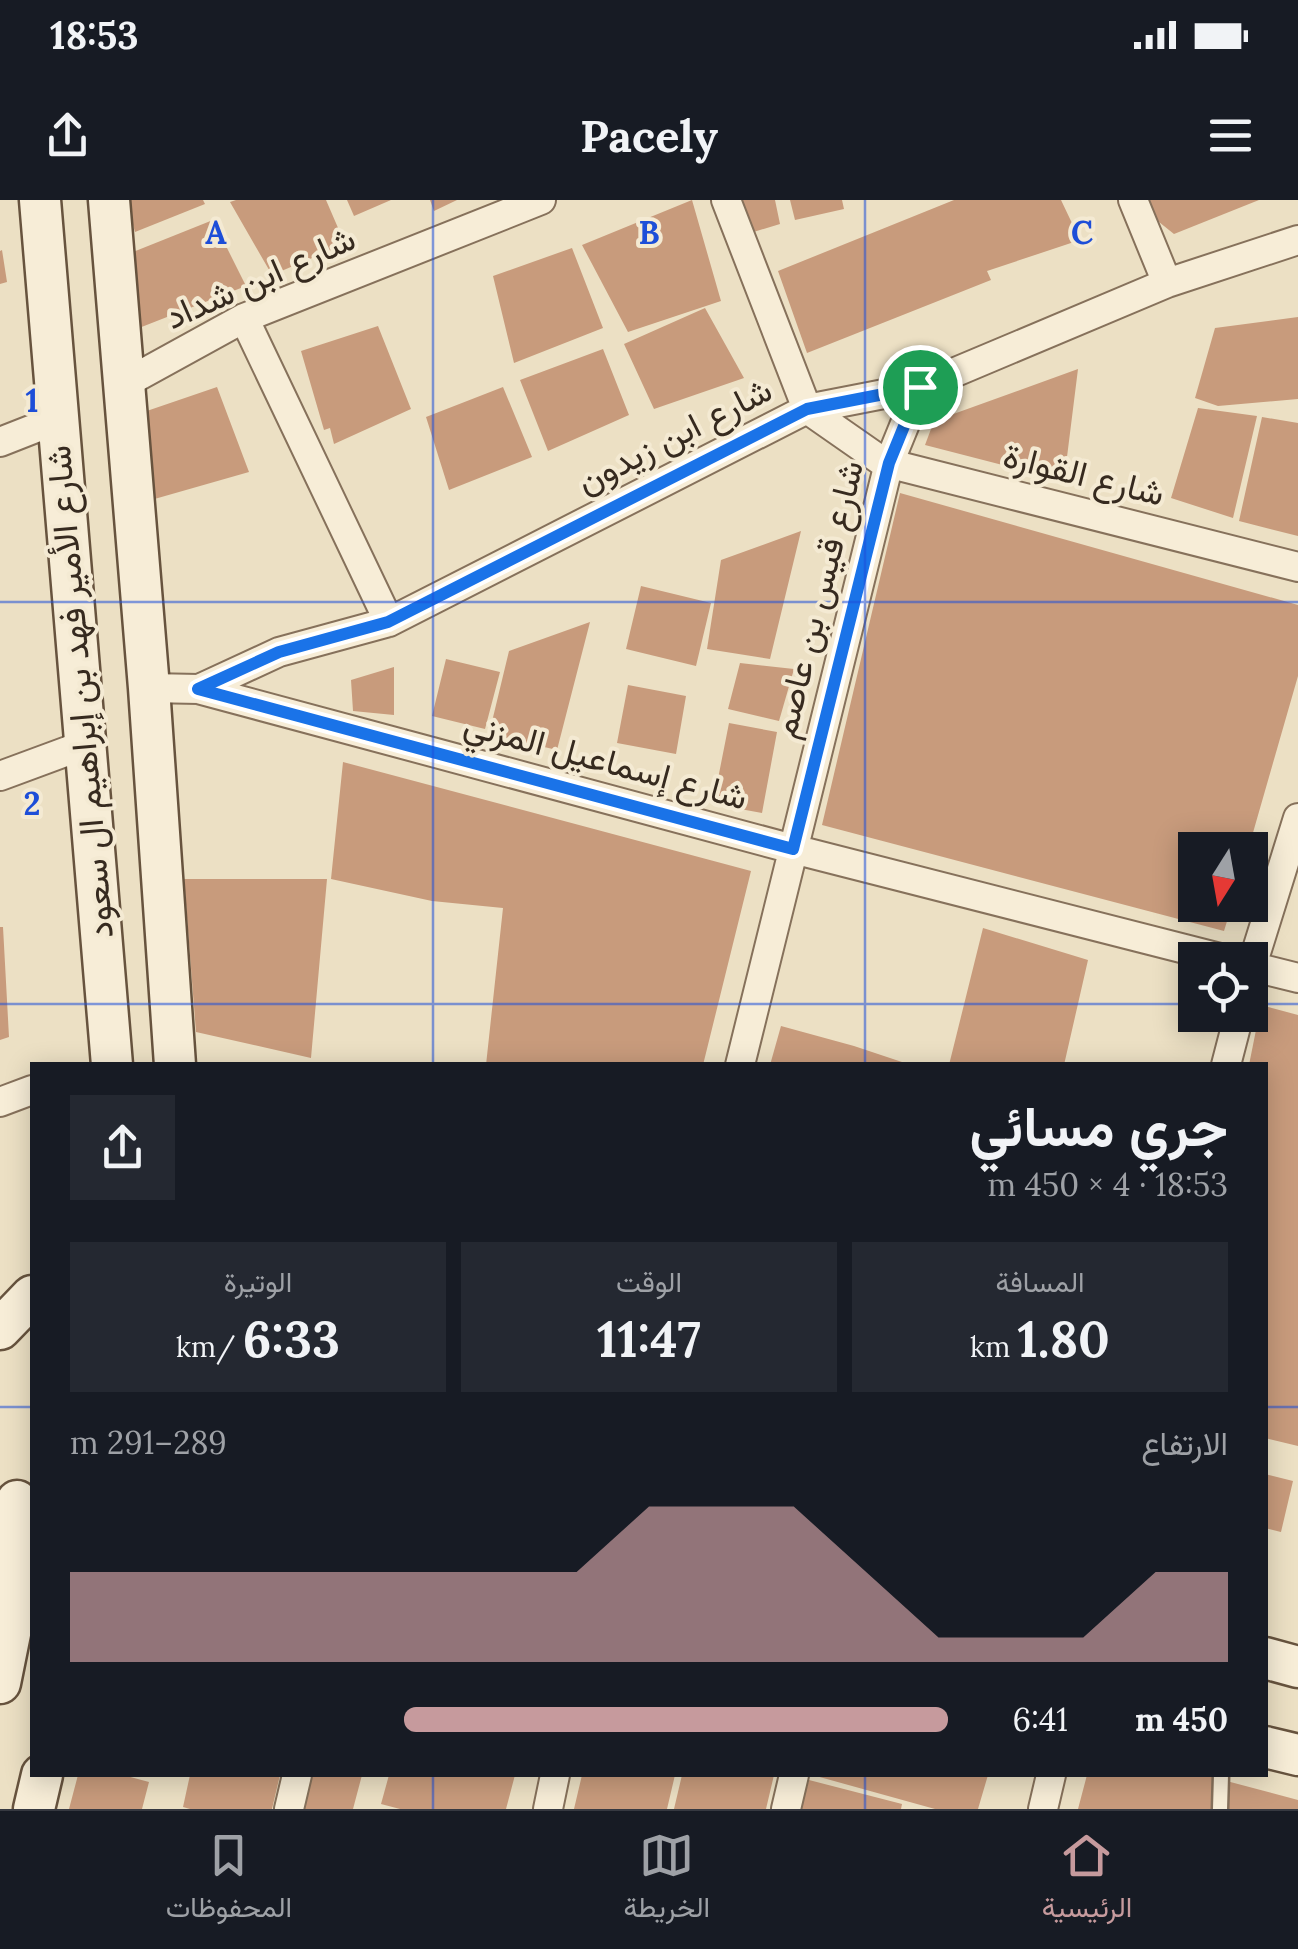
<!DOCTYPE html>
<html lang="ar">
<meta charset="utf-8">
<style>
:root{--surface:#171b24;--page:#242831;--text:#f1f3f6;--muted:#9ea1a6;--line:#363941;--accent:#c69a9d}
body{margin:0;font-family:Lora,Vazirmatn,serif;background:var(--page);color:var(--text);direction:rtl;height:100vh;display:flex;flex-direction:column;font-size:38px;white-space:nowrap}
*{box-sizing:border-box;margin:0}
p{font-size:32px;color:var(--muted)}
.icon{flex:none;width:55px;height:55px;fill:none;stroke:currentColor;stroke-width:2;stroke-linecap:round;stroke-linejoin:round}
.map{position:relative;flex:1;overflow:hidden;direction:ltr}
.details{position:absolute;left:30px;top:862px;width:1238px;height:715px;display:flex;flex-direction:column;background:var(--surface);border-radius:0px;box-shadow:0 5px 25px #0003;direction:rtl}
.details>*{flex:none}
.needle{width:65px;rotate:191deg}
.fabs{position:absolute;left:1178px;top:632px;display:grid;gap:20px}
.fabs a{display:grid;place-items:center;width:90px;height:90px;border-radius:0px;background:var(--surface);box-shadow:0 5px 25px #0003;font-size:50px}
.pin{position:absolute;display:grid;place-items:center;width:85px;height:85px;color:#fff;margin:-42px;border:5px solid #fff;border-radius:50%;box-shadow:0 2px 10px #0007}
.round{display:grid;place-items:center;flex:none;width:105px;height:105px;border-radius:0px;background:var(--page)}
.overview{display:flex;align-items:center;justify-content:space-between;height:170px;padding:0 40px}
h1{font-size:55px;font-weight:700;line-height:75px}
.metrics{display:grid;grid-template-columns:repeat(3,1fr);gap:15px;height:170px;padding:10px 40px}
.metrics div{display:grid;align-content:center;border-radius:0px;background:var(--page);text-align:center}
.metrics b{font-size:50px;font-weight:700}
.metrics small{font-size:28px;font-weight:400}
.metrics p{font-size:28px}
.chart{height:280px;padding:20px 40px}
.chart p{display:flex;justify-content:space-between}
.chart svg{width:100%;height:180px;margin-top:10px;fill:var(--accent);opacity:.7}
ul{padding:0 40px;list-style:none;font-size:32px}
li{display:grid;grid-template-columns:160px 120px 1fr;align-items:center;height:75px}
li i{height:25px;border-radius:12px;background:var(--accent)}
.status{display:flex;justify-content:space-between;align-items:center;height:70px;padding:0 50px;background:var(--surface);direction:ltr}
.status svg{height:28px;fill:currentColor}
header{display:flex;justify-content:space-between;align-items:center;height:130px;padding:0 40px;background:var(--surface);font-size:45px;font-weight:700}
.tab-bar{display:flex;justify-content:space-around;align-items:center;height:140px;border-top:2px solid var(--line);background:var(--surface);font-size:28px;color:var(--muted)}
.tab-bar a{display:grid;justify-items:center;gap:5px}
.tab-bar .on{color:var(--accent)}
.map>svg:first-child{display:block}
.building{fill:#c89b7c}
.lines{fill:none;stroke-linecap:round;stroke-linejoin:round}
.service-casing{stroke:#86715b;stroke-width:19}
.minor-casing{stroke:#86715b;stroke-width:32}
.secondary-casing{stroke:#67533e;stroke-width:45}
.service{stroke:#f7edd7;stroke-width:14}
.minor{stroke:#f7edd7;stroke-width:28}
.secondary{stroke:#f7edd7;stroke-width:40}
.route-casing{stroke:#fff;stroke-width:20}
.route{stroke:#1a73e8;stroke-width:12}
.grid{fill:none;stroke:#1d4ed8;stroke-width:2.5;stroke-opacity:0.55}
.labels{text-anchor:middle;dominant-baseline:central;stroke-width:8;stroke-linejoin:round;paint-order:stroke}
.street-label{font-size:35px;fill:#362a1f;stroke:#f4ead3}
.grid-label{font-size:32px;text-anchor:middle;font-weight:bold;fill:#1d4ed8;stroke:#f4ead3;stroke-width:8;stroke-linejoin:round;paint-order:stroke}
</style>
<div class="status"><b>18:53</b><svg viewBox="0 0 49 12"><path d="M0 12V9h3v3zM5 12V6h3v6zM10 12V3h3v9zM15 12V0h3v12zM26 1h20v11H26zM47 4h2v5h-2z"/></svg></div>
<header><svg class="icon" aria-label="menu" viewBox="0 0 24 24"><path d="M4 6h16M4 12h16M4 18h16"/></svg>Pacely<svg class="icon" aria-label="share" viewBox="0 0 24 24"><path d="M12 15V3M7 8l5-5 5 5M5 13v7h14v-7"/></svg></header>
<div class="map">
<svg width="1298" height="1609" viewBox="0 0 1298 1609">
<rect width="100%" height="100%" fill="#ece0c4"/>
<path class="building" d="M 126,0 L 203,0 L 205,4 L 135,32 Z
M 236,0 L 326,0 L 345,44 L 272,75 L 230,2 Z
M 347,0 L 391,0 L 354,16 Z
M 430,0 L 457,0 L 434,11 Z
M 692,0 L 721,101 L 628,132 L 582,45 Z
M 734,0 L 775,0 L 780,24 L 747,34 Z
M 790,0 L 842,0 L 844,9 L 795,20 Z
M 954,0 L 1061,0 L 1080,40 L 987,71 L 991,80 L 807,153 L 778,71 Z
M 1143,0 L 1259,0 L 1174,34 L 1159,22 Z
M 213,20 L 246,86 L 139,128 L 128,54 Z
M 572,48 L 603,128 L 514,163 L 493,76 Z
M 2,50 L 7,82 L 0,84 L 0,51 Z
M 705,108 L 744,178 L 654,209 L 624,144 Z
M 1298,117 L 1298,199 L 1218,206 L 1195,198 L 1215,128 Z
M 378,126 L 411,209 L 334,244 L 330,228 L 324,230 L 301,151 Z
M 603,149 L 629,215 L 548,251 L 520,180 Z
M 1078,169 L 1064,281 L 925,245 L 934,221 Z
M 217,187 L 249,272 L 151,300 L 138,214 Z
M 503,187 L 532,257 L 449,290 L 426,217 Z
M 1198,208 L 1257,216 L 1233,318 L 1171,298 Z
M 1262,217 L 1298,223 L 1298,336 L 1239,321 Z
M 900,293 L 1298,405 L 1298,476 L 1248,650 L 1195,650 L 1195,705 L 1232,705 L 1224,731 L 822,625 Z
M 801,331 L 770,459 L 707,449 L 721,360 Z
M 641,386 L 711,403 L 696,466 L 626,449 Z
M 590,422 L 557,550 L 489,534 L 509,451 Z
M 446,459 L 500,472 L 485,529 L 432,516 Z
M 740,463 L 794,469 L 779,521 L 728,509 Z
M 394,467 L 394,515 L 353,511 L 351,480 Z
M 628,485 L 686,496 L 676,554 L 617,543 Z
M 729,523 L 777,532 L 762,613 L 713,604 Z
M 343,562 L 751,671 L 703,865 L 486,865 L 503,708 L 432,701 L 331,679 Z
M 184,679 L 327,679 L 311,858 L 196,832 Z
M 0,727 L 3,727 L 9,837 L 0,840 Z
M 983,728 L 1088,760 L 1064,865 L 949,865 Z
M 1261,805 L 1298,815 L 1298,1246 L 1265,1238 L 1265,865 L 1249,865 Z
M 781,826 L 854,846 L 911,865 L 770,865 Z
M 1265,1274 L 1293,1281 L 1281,1332 L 1265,1328 Z
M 78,1575 L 123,1575 L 149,1582 L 142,1609 L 69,1609 Z
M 190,1575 L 280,1575 L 272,1609 L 190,1609 L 183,1607 Z
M 308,1575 L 362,1575 L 353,1609 L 299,1609 Z
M 389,1575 L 515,1575 L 506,1609 L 400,1609 L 381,1604 Z
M 582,1575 L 675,1575 L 667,1609 L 574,1609 Z
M 682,1575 L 774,1575 L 766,1609 L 674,1609 Z
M 988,1575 L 978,1609 L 935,1609 L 816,1576 Z
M 1087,1575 L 1204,1575 L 1298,1600 L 1298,1609 L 1078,1609 Z
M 809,1580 L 902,1604 L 901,1609 L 801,1609 Z"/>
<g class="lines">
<defs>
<path id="service" d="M 1220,1609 L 1221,1575"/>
<path id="minor" d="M 726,0 L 807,209 L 883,262 L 1298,367
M 1133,0 L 1167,83
M 244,118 L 389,422
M 124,184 L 244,118 L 541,0
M 0,242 L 56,220
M 149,488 L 199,489 L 279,452 L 389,422 L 807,209 L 920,187 L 1167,83 L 1298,40
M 198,489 L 793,649 L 1228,760
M 0,576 L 84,545
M 1250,766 L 1298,778
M 1250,772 L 1298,618
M 740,865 L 889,263 L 920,187
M 1226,865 L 1239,815
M 0,902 L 32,890
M 289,1609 L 297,1575
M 548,1609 L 555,1575
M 786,1609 L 794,1575
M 1043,1609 L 1051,1575"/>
<path id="secondary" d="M 40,0 L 112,865
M 109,0 L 149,488 L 175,865
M 0,1129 L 32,1096
M 1265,1458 L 1298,1467
M 0,1483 L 18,1394 L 17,1301
M 1265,1547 L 1298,1555
M 34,1609 L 42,1575"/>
</defs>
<use href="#service" class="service-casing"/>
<use href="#minor" class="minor-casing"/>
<use href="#secondary" class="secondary-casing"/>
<use href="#service" class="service"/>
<use href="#minor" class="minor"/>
<use href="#secondary" class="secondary"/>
</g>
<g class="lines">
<defs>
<path id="route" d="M 920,187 L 889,263 L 793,649 L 198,489 L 279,452 L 388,422 L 807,209 Z"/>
</defs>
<use href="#route" class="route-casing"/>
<use href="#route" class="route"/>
</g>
<path class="grid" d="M 433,0 L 433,865M 865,0 L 865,865M 0,402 L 1298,402M 0,804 L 1195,804M 1250,804 L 1298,804M 0,1207 L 32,1207M 1265,1207 L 1298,1207M 433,1575 L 433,1609M 865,1575 L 865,1609"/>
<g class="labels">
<g class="street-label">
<text transform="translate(260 77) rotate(-24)">شارع ابن شداد</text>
<text transform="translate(674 235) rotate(-27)">شارع ابن زيدون</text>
<text transform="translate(1084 274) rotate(14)">شارع القوارة</text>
<text transform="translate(817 399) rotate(-76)">شارع قيس بن عاصم</text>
<text transform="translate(79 492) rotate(-95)">شارع الأمير فهد بن إبراهيم ال سعود</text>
<text transform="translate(606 560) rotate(15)">شارع إسماعيل المزني</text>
</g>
</g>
<g class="grid-label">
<text x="216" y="44">A</text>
<text x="649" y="44">B</text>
<text x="1082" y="44">C</text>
<text x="32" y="212">1</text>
<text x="32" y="615">2</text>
</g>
</svg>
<div class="fabs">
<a><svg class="needle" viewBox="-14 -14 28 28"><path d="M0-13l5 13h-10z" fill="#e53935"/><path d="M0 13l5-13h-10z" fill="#9ea1a6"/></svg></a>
<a><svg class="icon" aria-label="locate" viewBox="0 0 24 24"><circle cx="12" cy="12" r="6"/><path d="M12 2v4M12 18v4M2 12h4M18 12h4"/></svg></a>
</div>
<div class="pin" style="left:920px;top:187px;background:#1e9e55"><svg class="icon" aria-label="arrive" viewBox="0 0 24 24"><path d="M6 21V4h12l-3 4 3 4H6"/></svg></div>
<section class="details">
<div class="overview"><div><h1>جري مسائي</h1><p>18:53 · 4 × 450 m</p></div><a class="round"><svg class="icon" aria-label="share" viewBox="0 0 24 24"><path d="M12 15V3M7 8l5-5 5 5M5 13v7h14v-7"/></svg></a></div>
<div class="metrics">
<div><p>المسافة</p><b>1.80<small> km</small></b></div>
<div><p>الوقت</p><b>11:47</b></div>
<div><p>الوتيرة</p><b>6:33<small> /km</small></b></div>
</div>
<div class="chart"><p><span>الارتفاع</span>289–291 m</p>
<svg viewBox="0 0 160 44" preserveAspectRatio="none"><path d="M0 44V22L10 22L20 22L30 22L40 22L50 22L60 22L70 22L80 6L90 6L100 6L110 22L120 38L130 38L140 38L150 22L160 22V44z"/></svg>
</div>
<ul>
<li><b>450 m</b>6:41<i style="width:62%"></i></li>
</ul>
</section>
</div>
<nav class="tab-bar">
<a class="on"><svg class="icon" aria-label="home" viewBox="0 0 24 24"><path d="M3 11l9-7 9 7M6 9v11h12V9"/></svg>الرئيسية</a>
<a><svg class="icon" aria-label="map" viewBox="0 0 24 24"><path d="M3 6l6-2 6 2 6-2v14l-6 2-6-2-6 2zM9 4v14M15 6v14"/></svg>الخريطة</a>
<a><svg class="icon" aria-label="saved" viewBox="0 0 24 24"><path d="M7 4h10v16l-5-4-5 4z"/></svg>المحفوظات</a>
</nav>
